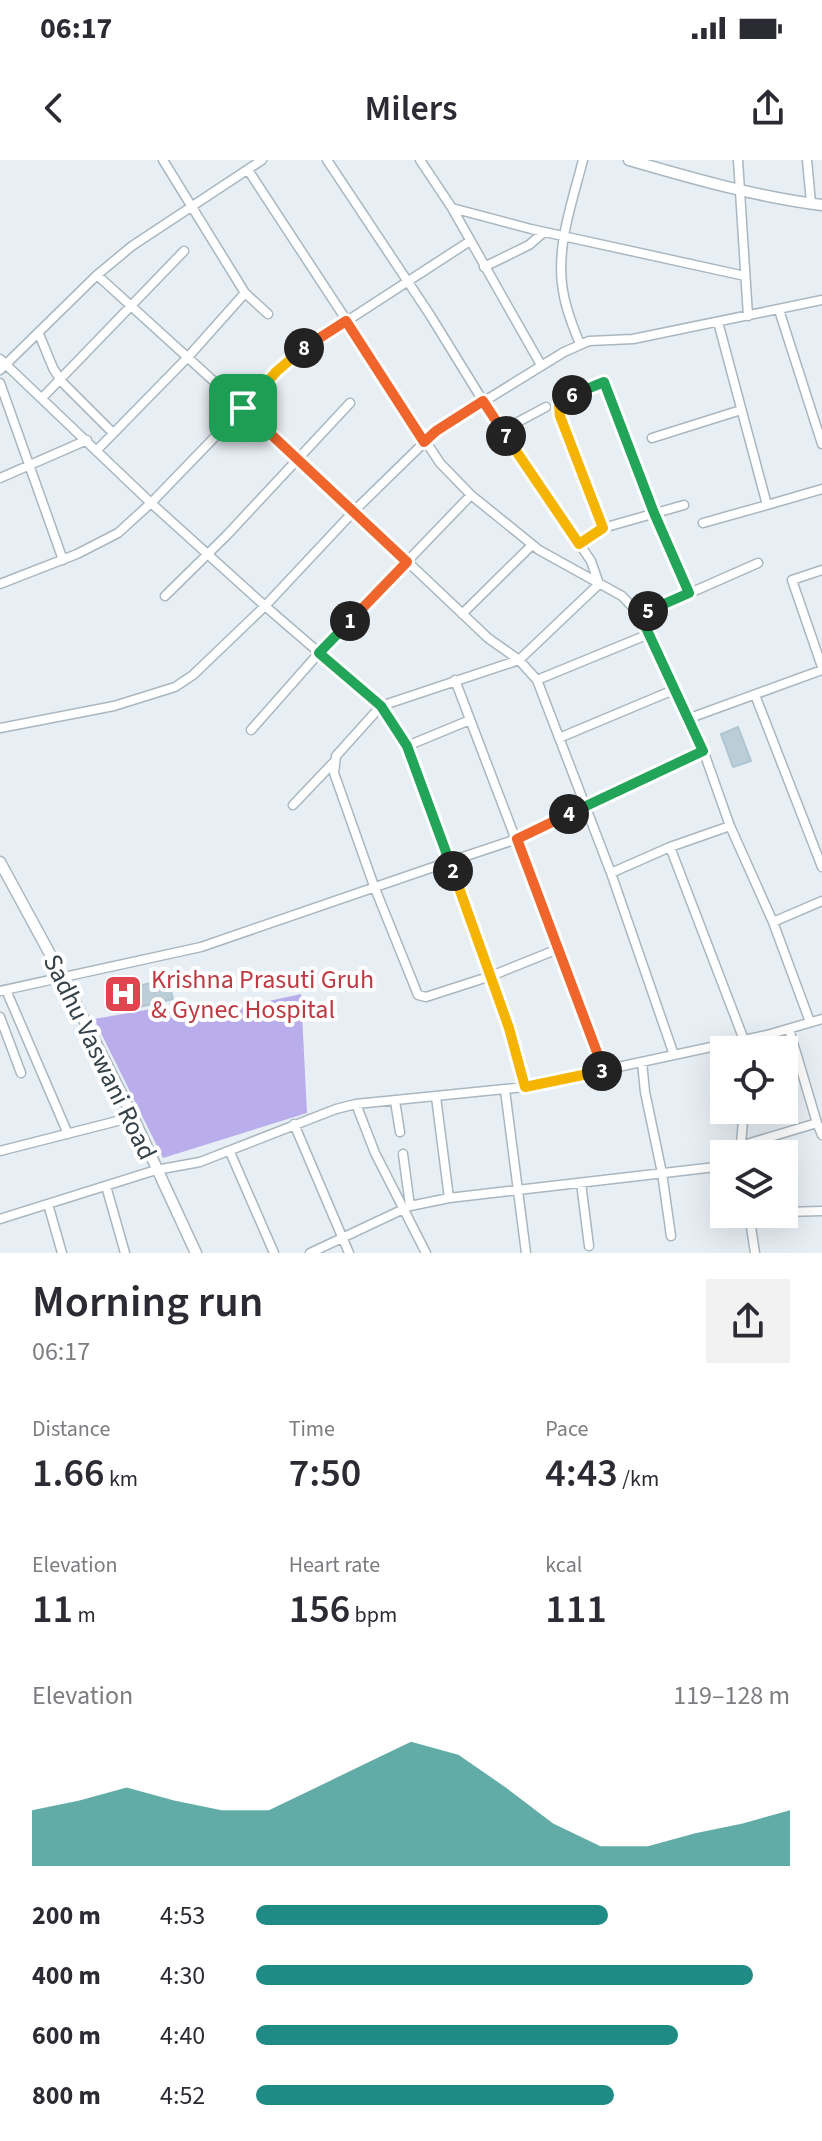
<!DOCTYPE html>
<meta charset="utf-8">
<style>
:root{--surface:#fff;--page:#f2f2f3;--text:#2b2b33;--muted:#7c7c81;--accent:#208a84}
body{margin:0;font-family:"Source Sans 3",sans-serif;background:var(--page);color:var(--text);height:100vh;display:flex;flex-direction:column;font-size:30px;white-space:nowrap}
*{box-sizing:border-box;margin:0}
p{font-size:26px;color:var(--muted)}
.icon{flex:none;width:44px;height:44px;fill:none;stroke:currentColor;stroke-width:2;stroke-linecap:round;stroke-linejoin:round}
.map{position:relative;height:1093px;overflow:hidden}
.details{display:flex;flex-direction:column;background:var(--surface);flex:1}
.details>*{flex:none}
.controls{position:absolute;left:710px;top:876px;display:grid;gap:16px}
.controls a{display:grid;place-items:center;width:88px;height:88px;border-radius:0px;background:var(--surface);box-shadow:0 8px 32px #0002;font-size:40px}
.pin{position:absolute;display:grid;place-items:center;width:68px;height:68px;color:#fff;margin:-34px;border-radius:16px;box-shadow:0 4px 12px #0006}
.km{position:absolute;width:40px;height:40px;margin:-20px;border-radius:50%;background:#222;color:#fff;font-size:22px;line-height:40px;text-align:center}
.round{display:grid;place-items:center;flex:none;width:84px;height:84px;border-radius:0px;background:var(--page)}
.head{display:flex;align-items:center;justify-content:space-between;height:136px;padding:0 32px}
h1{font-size:44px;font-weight:600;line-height:60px}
.stats{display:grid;grid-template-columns:repeat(3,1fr);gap:12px;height:136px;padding:8px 32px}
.stats div{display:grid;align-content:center}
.stats b{font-size:40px;font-weight:600}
.stats small{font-size:22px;font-weight:400}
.stats p{font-size:22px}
.chart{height:224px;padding:16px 32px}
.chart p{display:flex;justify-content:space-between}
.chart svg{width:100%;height:144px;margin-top:8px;fill:var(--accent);opacity:.7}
ul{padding:0 32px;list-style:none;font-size:26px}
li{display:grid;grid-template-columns:128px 96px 1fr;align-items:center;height:60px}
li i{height:20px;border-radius:10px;background:var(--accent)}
.status{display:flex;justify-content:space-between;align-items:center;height:56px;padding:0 40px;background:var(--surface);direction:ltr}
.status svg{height:22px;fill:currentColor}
header{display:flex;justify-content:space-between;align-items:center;height:104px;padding:0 32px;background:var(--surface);font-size:36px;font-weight:600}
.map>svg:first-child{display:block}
.green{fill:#b9adeb}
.building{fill:#bbcdd7;stroke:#aec5d2;stroke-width:2}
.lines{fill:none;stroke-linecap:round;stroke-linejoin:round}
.minor-casing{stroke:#a9b7c0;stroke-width:11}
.tertiary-casing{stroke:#a9b7c0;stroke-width:13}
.minor{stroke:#fff;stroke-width:8}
.tertiary{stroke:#fff;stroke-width:10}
.split-1-casing{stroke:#fff;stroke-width:16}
.split-2-casing{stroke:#fff;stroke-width:16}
.split-3-casing{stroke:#fff;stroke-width:16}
.split-4-casing{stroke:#fff;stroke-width:16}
.split-5-casing{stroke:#fff;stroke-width:16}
.split-6-casing{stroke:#fff;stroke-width:16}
.split-7-casing{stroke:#fff;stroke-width:16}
.split-8-casing{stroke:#fff;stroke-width:16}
.split-9-casing{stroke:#fff;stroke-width:16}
.split-1{stroke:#f0652b;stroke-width:10}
.split-2{stroke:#22a559;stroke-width:10}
.split-3{stroke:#f5b400;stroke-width:10}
.split-4{stroke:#f0652b;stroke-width:10}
.split-5{stroke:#22a559;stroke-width:10}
.split-6{stroke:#22a559;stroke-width:10}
.split-7{stroke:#f5b400;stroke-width:10}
.split-8{stroke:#f0652b;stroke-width:10}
.split-9{stroke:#f5b400;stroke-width:10}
.labels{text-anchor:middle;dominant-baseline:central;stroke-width:8;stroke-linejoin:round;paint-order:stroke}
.health-label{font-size:26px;fill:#be3a42;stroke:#fff;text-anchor:start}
.street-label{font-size:26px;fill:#354148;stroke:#fff}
</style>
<div class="status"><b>06:17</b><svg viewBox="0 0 49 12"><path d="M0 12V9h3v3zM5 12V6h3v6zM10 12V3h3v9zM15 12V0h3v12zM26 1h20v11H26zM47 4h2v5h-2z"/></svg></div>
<header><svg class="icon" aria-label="back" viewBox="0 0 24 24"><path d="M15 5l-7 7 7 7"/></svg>Milers<svg class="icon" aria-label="share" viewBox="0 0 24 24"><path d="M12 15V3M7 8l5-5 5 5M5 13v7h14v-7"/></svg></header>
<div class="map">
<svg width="822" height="1093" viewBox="0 0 822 1093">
<rect width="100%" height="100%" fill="#e7eef4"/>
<path class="green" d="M 301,834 L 307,953 L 163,998 L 94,859 L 192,842 L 201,856 Z"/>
<path class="building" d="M 738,567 L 751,601 L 733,607 L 721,574 Z
M 168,819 L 173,839 L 118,852 L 113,832 Z"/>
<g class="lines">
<defs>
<path id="minor" d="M 327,0 L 430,155 L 483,241 L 591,401 L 599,424 L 519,500 L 381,546 L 336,596 L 334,613 L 374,726 L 418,835 L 426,837 L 491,816 L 558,789
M 420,0 L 452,48 L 531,69 L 745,116
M 738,0 L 748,156
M 807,0 L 811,43
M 248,10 L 440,303 L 471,335 L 539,390 L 622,436 L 640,455 L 696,570 L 730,666 L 773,762 L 810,862
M 452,48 L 541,205
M 484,107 L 529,85 L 544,72
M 97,115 L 297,297 L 488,478 L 519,500 L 537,520 L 611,713 L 674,895
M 245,133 L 268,154
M 779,150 L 822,284
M 718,162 L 767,345 L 822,329
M 39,174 L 53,208 L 62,222 L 113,273
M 580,184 C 574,169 567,153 564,136 C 554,91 572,43 583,0
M 0,199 L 151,343 L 265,446 L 381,546 L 407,586 L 451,701 L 509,868 L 525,927
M 0,210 L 97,115 L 132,86 L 262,0
M 0,223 L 63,400
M 42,238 L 184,91
M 503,270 L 546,247
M 652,278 L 741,250
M 97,290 L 188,197 L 245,133 L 163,0
M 0,318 L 87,280
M 703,363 L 767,345
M 603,368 L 560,256 L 559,246 L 563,239 L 604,222 L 654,353 L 689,433
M 579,384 L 603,368 L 684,345
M 822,410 L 792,420 L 822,507
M 0,424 L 77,394 L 118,373 L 151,343 L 293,196 L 470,81
M 165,436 L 227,375 L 350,243
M 462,454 L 532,385
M 640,455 L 758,403
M 455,520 L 604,911
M 537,520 L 649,474
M 755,535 L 822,707
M 690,558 L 822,510
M 0,568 L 114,546 L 175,527 L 193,515 L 265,446 L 354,351 L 436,271 L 564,192 L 589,181 L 633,179 L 822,140
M 251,570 L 319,493 L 471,335
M 559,578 L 676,529
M 407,586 L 470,560
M 293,645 L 333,603
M 670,687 L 744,880
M 611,713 L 670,687 L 730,666
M 773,762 L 822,741
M 6,830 L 68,974
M 0,831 L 201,787 L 451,701 L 517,679 L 703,591
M 0,857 L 21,913
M 642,902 L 645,932 L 662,1013 L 671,1076
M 505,930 L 526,1093
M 436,937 L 449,1038
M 395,941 L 400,972
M 356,944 L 375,993 L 426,1093
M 817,963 L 822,975
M 294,964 L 349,1093
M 740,986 L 817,963 L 789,869
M 0,991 L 133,957
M 230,992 L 274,1093
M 403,994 L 410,1046
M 740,994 L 744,950
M 581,1023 L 589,1086
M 106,1026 L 125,1093
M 48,1044 L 62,1093
M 784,1052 L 822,1051
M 749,1054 L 755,1093
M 0,1059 L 156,1010 L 200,1002 L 336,949 L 356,944 L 525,927 L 767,875 L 822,859
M 310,1093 L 410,1046 L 449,1038 L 724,1006"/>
<path id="tertiary" d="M 629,0 C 691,18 757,37 822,45
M 0,702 L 63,818 L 133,957 L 196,1093"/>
</defs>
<use href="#minor" class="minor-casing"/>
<use href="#tertiary" class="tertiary-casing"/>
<use href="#minor" class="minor"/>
<use href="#tertiary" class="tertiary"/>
</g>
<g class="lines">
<defs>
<path id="split-1" d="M 243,248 L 407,402 L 350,461"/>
<path id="split-2" d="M 350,461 L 319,493 L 381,546 L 407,586 L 453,711"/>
<path id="split-3" d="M 453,711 L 509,868 L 525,927 L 602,911"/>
<path id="split-4" d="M 569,654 L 517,679 L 604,911 L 602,911"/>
<path id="split-5" d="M 569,654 L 703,591 L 640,455 L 648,451"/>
<path id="split-6" d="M 572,235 L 604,222 L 654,353 L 689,433 L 648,451"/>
<path id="split-7" d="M 506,276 L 579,384 L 603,368 L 560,256 L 559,246 L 563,239 L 572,235"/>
<path id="split-8" d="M 304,188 L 346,161 L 424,282 L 436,271 L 483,241 L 506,276"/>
<path id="split-9" d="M 243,248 L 277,211 L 304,188"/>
</defs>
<use href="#split-1" class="split-1-casing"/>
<use href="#split-2" class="split-2-casing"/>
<use href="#split-3" class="split-3-casing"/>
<use href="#split-4" class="split-4-casing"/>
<use href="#split-5" class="split-5-casing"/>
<use href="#split-6" class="split-6-casing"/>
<use href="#split-7" class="split-7-casing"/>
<use href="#split-8" class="split-8-casing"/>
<use href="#split-9" class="split-9-casing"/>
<use href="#split-1" class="split-1"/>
<use href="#split-2" class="split-2"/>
<use href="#split-3" class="split-3"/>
<use href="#split-4" class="split-4"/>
<use href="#split-5" class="split-5"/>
<use href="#split-6" class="split-6"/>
<use href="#split-7" class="split-7"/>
<use href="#split-8" class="split-8"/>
<use href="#split-9" class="split-9"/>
</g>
<defs>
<symbol id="hospital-square" viewBox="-11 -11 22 22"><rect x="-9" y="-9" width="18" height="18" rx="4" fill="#e0444e" stroke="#fff"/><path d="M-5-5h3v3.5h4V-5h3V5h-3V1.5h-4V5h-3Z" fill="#fff"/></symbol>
</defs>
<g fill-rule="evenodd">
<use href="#hospital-square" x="101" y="812" width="44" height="44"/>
</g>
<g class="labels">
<g class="health-label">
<text x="151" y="819">Krishna Prasuti Gruh<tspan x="151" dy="30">&amp; Gynec Hospital</tspan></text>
</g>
<g class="street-label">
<text transform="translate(100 897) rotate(64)">Sadhu Vaswani Road</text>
</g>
</g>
</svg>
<div class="controls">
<a><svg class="icon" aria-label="locate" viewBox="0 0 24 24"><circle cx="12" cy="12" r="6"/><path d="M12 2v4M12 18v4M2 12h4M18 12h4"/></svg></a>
<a><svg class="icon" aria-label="layers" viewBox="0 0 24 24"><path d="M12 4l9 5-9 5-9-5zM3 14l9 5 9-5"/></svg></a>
</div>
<div class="pin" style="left:243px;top:248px;background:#1e9e55"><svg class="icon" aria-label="arrive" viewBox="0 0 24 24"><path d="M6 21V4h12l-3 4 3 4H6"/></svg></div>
<b class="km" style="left:350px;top:461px">1</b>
<b class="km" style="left:453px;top:711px">2</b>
<b class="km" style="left:602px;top:911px">3</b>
<b class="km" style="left:569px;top:654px">4</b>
<b class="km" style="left:648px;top:451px">5</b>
<b class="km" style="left:572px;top:235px">6</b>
<b class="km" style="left:506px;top:276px">7</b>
<b class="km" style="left:304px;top:188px">8</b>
</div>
<section class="details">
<div class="head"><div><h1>Morning run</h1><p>06:17</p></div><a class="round"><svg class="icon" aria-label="share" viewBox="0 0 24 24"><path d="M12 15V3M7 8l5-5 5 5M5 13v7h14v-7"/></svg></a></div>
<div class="stats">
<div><p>Distance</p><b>1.66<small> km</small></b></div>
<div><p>Time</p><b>7:50</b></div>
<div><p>Pace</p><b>4:43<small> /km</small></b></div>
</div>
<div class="stats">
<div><p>Elevation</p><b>11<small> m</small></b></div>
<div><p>Heart rate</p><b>156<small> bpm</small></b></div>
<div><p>kcal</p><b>111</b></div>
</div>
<div class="chart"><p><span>Elevation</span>119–128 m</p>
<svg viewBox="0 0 160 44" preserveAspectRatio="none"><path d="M0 44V27L10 24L20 20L30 24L40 27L50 27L60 20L70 13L80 6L90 10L100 20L110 31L120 38L130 38L140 34L150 31L160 27V44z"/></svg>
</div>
<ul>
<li><b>200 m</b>4:53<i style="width:66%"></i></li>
<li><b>400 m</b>4:30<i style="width:93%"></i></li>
<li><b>600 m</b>4:40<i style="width:79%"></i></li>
<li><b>800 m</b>4:52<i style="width:67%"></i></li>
</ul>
</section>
